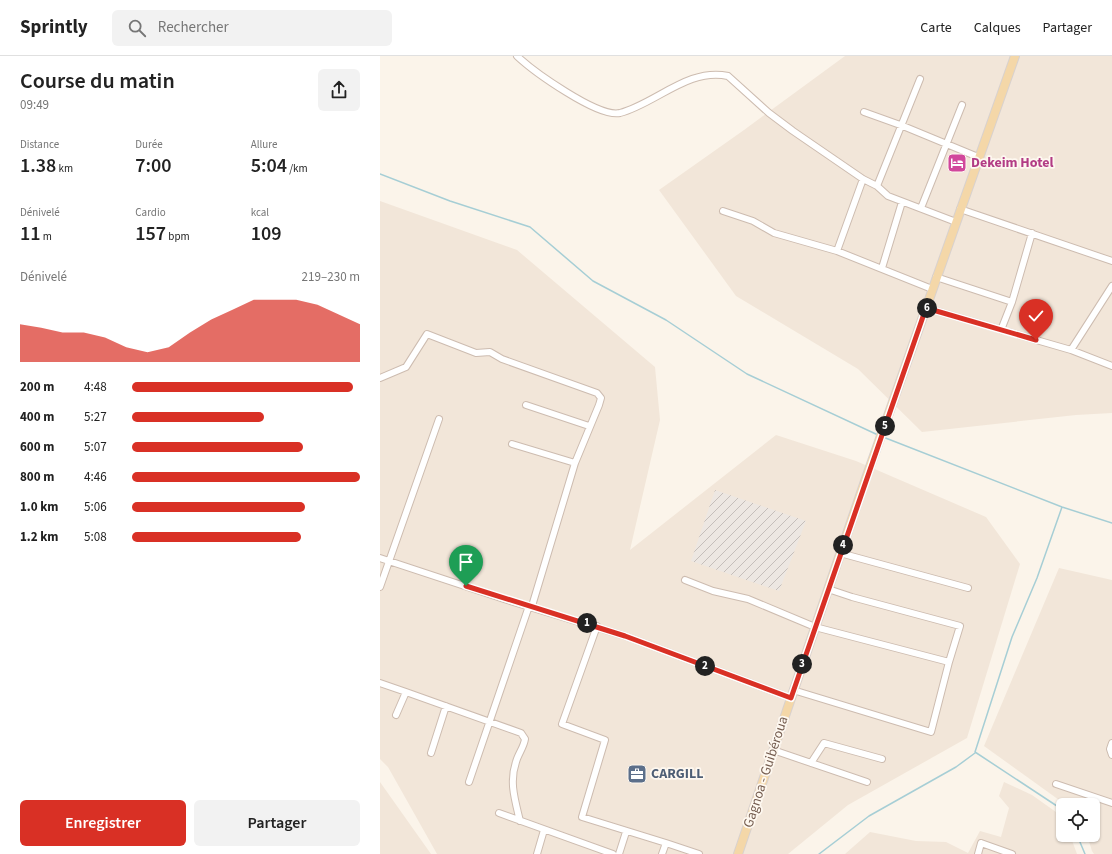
<!DOCTYPE html>
<html lang="fr">
<meta charset="utf-8">
<style>
:root{--surface:#fff;--page:#f2f2f2;--text:#222;--muted:#767676;--line:#e0e0e0;--accent:#d93025}
body{margin:0;font-family:"Source Sans 3",sans-serif;background:var(--page);color:var(--text);height:100vh;display:flex;flex-direction:column;font-size:15px;white-space:nowrap}
*{box-sizing:border-box;margin:0}
p{font-size:13px;color:var(--muted)}
.icon{flex:none;width:22px;height:22px;fill:none;stroke:currentColor;stroke-width:2;stroke-linecap:round;stroke-linejoin:round}
.map{position:relative;flex:1;overflow:hidden}
.drawer{display:flex;flex-direction:column;background:var(--surface);width:380px}
.drawer>*{flex:none}
.fabs{position:absolute;left:676px;top:742px;display:grid;gap:8px}
.fabs a{display:grid;place-items:center;width:44px;height:44px;border-radius:6px;background:var(--surface);box-shadow:0 1px 3px #0004;font-size:20px}
.pin{position:absolute;display:grid;place-items:center;width:34px;height:34px;color:#fff;margin:-41px -17px;border-radius:50% 50% 50% 0;rotate:-45deg;box-shadow:0 0 4px #0007}
.pin .icon{rotate:45deg}
.km{position:absolute;width:20px;height:20px;margin:-10px;border-radius:50%;background:#222;color:#fff;font-size:11px;line-height:20px;text-align:center}
.round{display:grid;place-items:center;flex:none;width:42px;height:42px;border-radius:6px;background:var(--page)}
.overview{display:flex;align-items:center;justify-content:space-between;height:68px;padding:0 20px}
h1{font-size:22px;font-weight:600;line-height:30px}
.figures{display:grid;grid-template-columns:repeat(3,1fr);gap:6px;height:68px;padding:4px 20px}
.figures div{display:grid;align-content:center}
.figures b{font-size:20px;font-weight:600}
.figures small{font-size:11px;font-weight:400}
.figures p{font-size:11px}
.chart{height:112px;padding:8px 20px}
.chart p{display:flex;justify-content:space-between}
.chart svg{width:100%;height:72px;margin-top:4px;fill:var(--accent);opacity:.7}
.primary-button{display:flex;gap:8px;margin-top:auto;padding:8px 20px}
.primary-button a{flex:1;height:46px;border-radius:6px;background:var(--accent);color:#fff;font-size:16px;font-weight:600;line-height:46px;text-align:center}
.primary-button a+a{background:var(--page);color:var(--text)}
ul{padding:0 20px;list-style:none;font-size:13px}
li{display:grid;grid-template-columns:64px 48px 1fr;align-items:center;height:30px}
li i{height:10px;border-radius:5px;background:var(--accent)}
header{display:flex;align-items:center;gap:24px;box-sizing:border-box;height:56px;padding:0 20px;background:var(--surface);border-bottom:1px solid var(--line)}
header strong{font-size:19px}
nav{display:flex;gap:22px;margin-inline-start:auto;font-size:14px}
.search{width:280px;height:36px;background:var(--page);display:flex;align-items:center;gap:10px;box-sizing:border-box;padding:0 14px;border-radius:6px;color:var(--muted);font-size:15px}
main{display:flex;flex:1;min-height:0}
.map>svg:first-child{display:block}
.residential{fill:#f2e6d9}
.industrial{fill:url(#industrial-furrows)}
.lines{fill:none;stroke-linecap:round;stroke-linejoin:round}
.stream{stroke:#a6ced5;stroke-width:1.5}
.minor-casing{stroke:#cdbcb0;stroke-width:8}
.major-casing{stroke:#d8d1ce;stroke-width:10}
.minor{stroke:#fff;stroke-width:6}
.major{stroke:#f4d7a8;stroke-width:8}
.route-casing{stroke:#fff;stroke-width:8}
.route{stroke:#d93025;stroke-width:5}
.labels{text-anchor:middle;dominant-baseline:central;stroke-width:3.5;stroke-linejoin:round;paint-order:stroke}
.hotel-label{font-size:14px;font-weight:bold;fill:#b23c85;stroke:#fef8f0;text-anchor:start}
.street-label{font-size:14px;fill:#745c4f;stroke:#fef8f0}
.service-label{font-size:14px;font-weight:bold;fill:#4e5e75;stroke:#fef8f0;text-anchor:start}
</style>
<header>
<strong>Sprintly</strong>
<div class="search"><svg class="icon" aria-label="search" viewBox="0 0 24 24"><circle cx="10" cy="10" r="6"/><path d="M15 15l6 6"/></svg>Rechercher</div>
<nav><a>Carte</a><a>Calques</a><a>Partager</a></nav>
</header>
<main>
<section class="drawer">
<div class="overview"><div><h1>Course du matin</h1><p>09:49</p></div><a class="round"><svg class="icon" aria-label="share" viewBox="0 0 24 24"><path d="M12 15V3M7 8l5-5 5 5M5 13v7h14v-7"/></svg></a></div>
<div class="figures">
<div><p>Distance</p><b>1.38<small> km</small></b></div>
<div><p>Durée</p><b>7:00</b></div>
<div><p>Allure</p><b>5:04<small> /km</small></b></div>
</div>
<div class="figures">
<div><p>Dénivelé</p><b>11<small> m</small></b></div>
<div><p>Cardio</p><b>157<small> bpm</small></b></div>
<div><p>kcal</p><b>109</b></div>
</div>
<div class="chart"><p><span>Dénivelé</span>219–230 m</p>
<svg viewBox="0 0 160 44" preserveAspectRatio="none"><path d="M0 44V21L10 23L20 26L30 26L40 29L50 35L60 38L70 35L80 26L90 18L100 12L110 6L120 6L130 6L140 9L150 15L160 21V44z"/></svg>
</div>
<ul>
<li><b>200 m</b>4:48<i style="width:97%"></i></li>
<li><b>400 m</b>5:27<i style="width:58%"></i></li>
<li><b>600 m</b>5:07<i style="width:75%"></i></li>
<li><b>800 m</b>4:46<i style="width:100%"></i></li>
<li><b>1.0 km</b>5:06<i style="width:76%"></i></li>
<li><b>1.2 km</b>5:08<i style="width:74%"></i></li>
</ul>
<div class="primary-button"><a>Enregistrer</a><a>Partager</a></div>
</section>
<div class="map">
<svg width="732" height="798" viewBox="0 0 732 798">
<defs>
<pattern id="industrial-furrows" width="10" height="10" patternUnits="userSpaceOnUse"><rect width="10" height="10" fill="#ede7e2"/><path d="M-1 1l2-2M0 10L10 0M9 11l2-2" fill="none" stroke="#c5beba"/></pattern>
</defs>
<rect width="100%" height="100%" fill="#fbf4ea"/>
<path class="residential" d="M 465,0 L 732,0 L 732,357 L 696,359 L 542,376 L 478,313 L 356,240 L 279,134 L 364,74 Z
M 0,145 L 137,194 L 275,311 L 280,364 L 250,494 L 396,379 L 476,405 L 606,461 L 640,508 L 587,682 L 468,749 L 408,798 L 57,798 L 8,711 L 0,703 Z
M 679,512 L 732,524 L 732,798 L 714,798 L 712,795 L 707,779 L 713,779 L 713,749 L 686,749 L 604,690 Z
M 0,726 L 51,798 L 0,798 Z
M 624,726 L 652,739 L 683,761 L 683,779 L 690,779 L 697,798 L 465,798 L 490,776 L 536,785 L 566,786 L 588,797 L 600,775 L 621,781 L 629,752 L 619,740 Z"/>
<path class="industrial" d="M 335,434 L 426,465 L 399,535 L 311,505 Z"/>
<g class="lines">
<path class="stream" d="M 0,118 L 70,145 L 150,171 L 213,225 L 286,264 L 367,318 L 498,379
M 503,381 L 682,451 L 732,467
M 682,451 L 657,522 L 632,581 L 595,696 L 683,754
M 697,779 L 705,798
M 439,798 L 489,760 L 576,711 L 595,697"/>
<defs>
<path id="minor" d="M 137,0 C 153,15 218,62 240,57 C 275,48 309,11 348,20 L 389,57 L 413,75 L 483,123 L 497,130 L 508,140 L 576,166
M 484,56 L 523,70 L 598,101
M 497,130 L 540,23
M 541,152 L 582,49
M 580,153 L 732,205
M 343,155 L 373,165 L 394,177 L 457,195 L 552,233
M 457,195 L 483,123
M 502,212 L 522,146
M 556,221 L 632,246
M 546,252 L 691,294 L 732,310
M 621,274 L 632,246 L 652,177
M 691,294 L 732,230
M 0,322 L 26,311 L 47,278 L 96,297 L 110,296 L 122,303 L 217,337 L 221,342 L 219,349 L 195,407 L 152,550
M 146,349 L 209,370
M 132,388 L 195,407
M 460,497 L 588,532
M 0,502 L 124,543 L 245,580 L 411,642
M 305,524 L 333,535 L 368,543 L 435,571 L 569,606 L 580,570 L 472,541 L 448,533
M 0,531 L 59,363
M 217,570 L 182,668 L 225,684 L 202,761 L 286,787
M 0,627 L 26,636
M 413,634 L 551,676 L 569,606
M 16,659 L 26,636 L 141,677 L 145,683 C 144,691 138,698 136,706 C 129,726 135,744 140,765
M 732,687 L 730,693 L 732,699
M 393,694 L 487,726
M 51,697 L 66,650
M 431,707 L 444,687 L 502,703
M 89,726 L 149,550
M 676,728 L 732,747
M 119,757 L 233,798
M 157,798 L 164,774
M 239,798 L 246,776
M 282,798 L 286,787 L 319,798
M 598,798 L 601,787 L 632,798"/>
<path id="major" d="M 358,798 L 485,425 L 635,0"/>
</defs>
<use href="#minor" class="minor-casing"/>
<use href="#major" class="major-casing"/>
<use href="#minor" class="minor"/>
<use href="#major" class="major"/>
</g>
<g class="lines">
<defs>
<path id="route" d="M 86,530 L 245,580 L 411,642 L 546,252 L 656,284"/>
</defs>
<use href="#route" class="route-casing"/>
<use href="#route" class="route"/>
</g>
<defs>
<symbol id="hotel-square" viewBox="-11 -11 22 22"><rect x="-9" y="-9" width="18" height="18" rx="4" fill="#d1479c" stroke="#fef8f0"/><path d="M-6-4.5h1.5V1H6V5H4.5V3h-9V5H-6ZM-4 0a1.8 1.8 0 1 1 3.6 0ZM.5 0V-2.5h3Q6-2.5 6 0Z" fill="#fff"/></symbol>
<symbol id="office-square" viewBox="-11 -11 22 22"><rect x="-9" y="-9" width="18" height="18" rx="4" fill="#5c6f8a" stroke="#fef8f0"/><path d="M-6-3h4V-5.5h4V-3h4V5H-6ZM-1-4.5V-3h2v-1.5ZM-6 0V1H6V0Z" fill="#fff"/></symbol>
</defs>
<g fill-rule="evenodd">
<use href="#hotel-square" x="566" y="96" width="22" height="22"/>
<use href="#office-square" x="246" y="707" width="22" height="22"/>
</g>
<g class="labels">
<g class="hotel-label">
<text x="591" y="107">Dekeim Hotel</text>
</g>
<g class="street-label">
<text transform="translate(386 716) rotate(-72)">Gagnoa - Guibéroua</text>
</g>
<g class="service-label">
<text x="271" y="718">CARGILL</text>
</g>
</g>
</svg>
<div class="fabs">
<a><svg class="icon" aria-label="locate" viewBox="0 0 24 24"><circle cx="12" cy="12" r="6"/><path d="M12 2v4M12 18v4M2 12h4M18 12h4"/></svg></a>
</div>
<div class="pin" style="left:86px;top:530px;background:#1e9e55"><svg class="icon" aria-label="arrive" viewBox="0 0 24 24"><path d="M6 21V4h12l-3 4 3 4H6"/></svg></div>
<div class="pin" style="left:656px;top:284px;background:#d93025"><svg class="icon" aria-label="check" viewBox="0 0 24 24"><path d="M5 12l5 5 9-10"/></svg></div>
<b class="km" style="left:207px;top:567px">1</b>
<b class="km" style="left:325px;top:610px">2</b>
<b class="km" style="left:422px;top:608px">3</b>
<b class="km" style="left:463px;top:489px">4</b>
<b class="km" style="left:505px;top:370px">5</b>
<b class="km" style="left:547px;top:252px">6</b>
</div>
</main>
